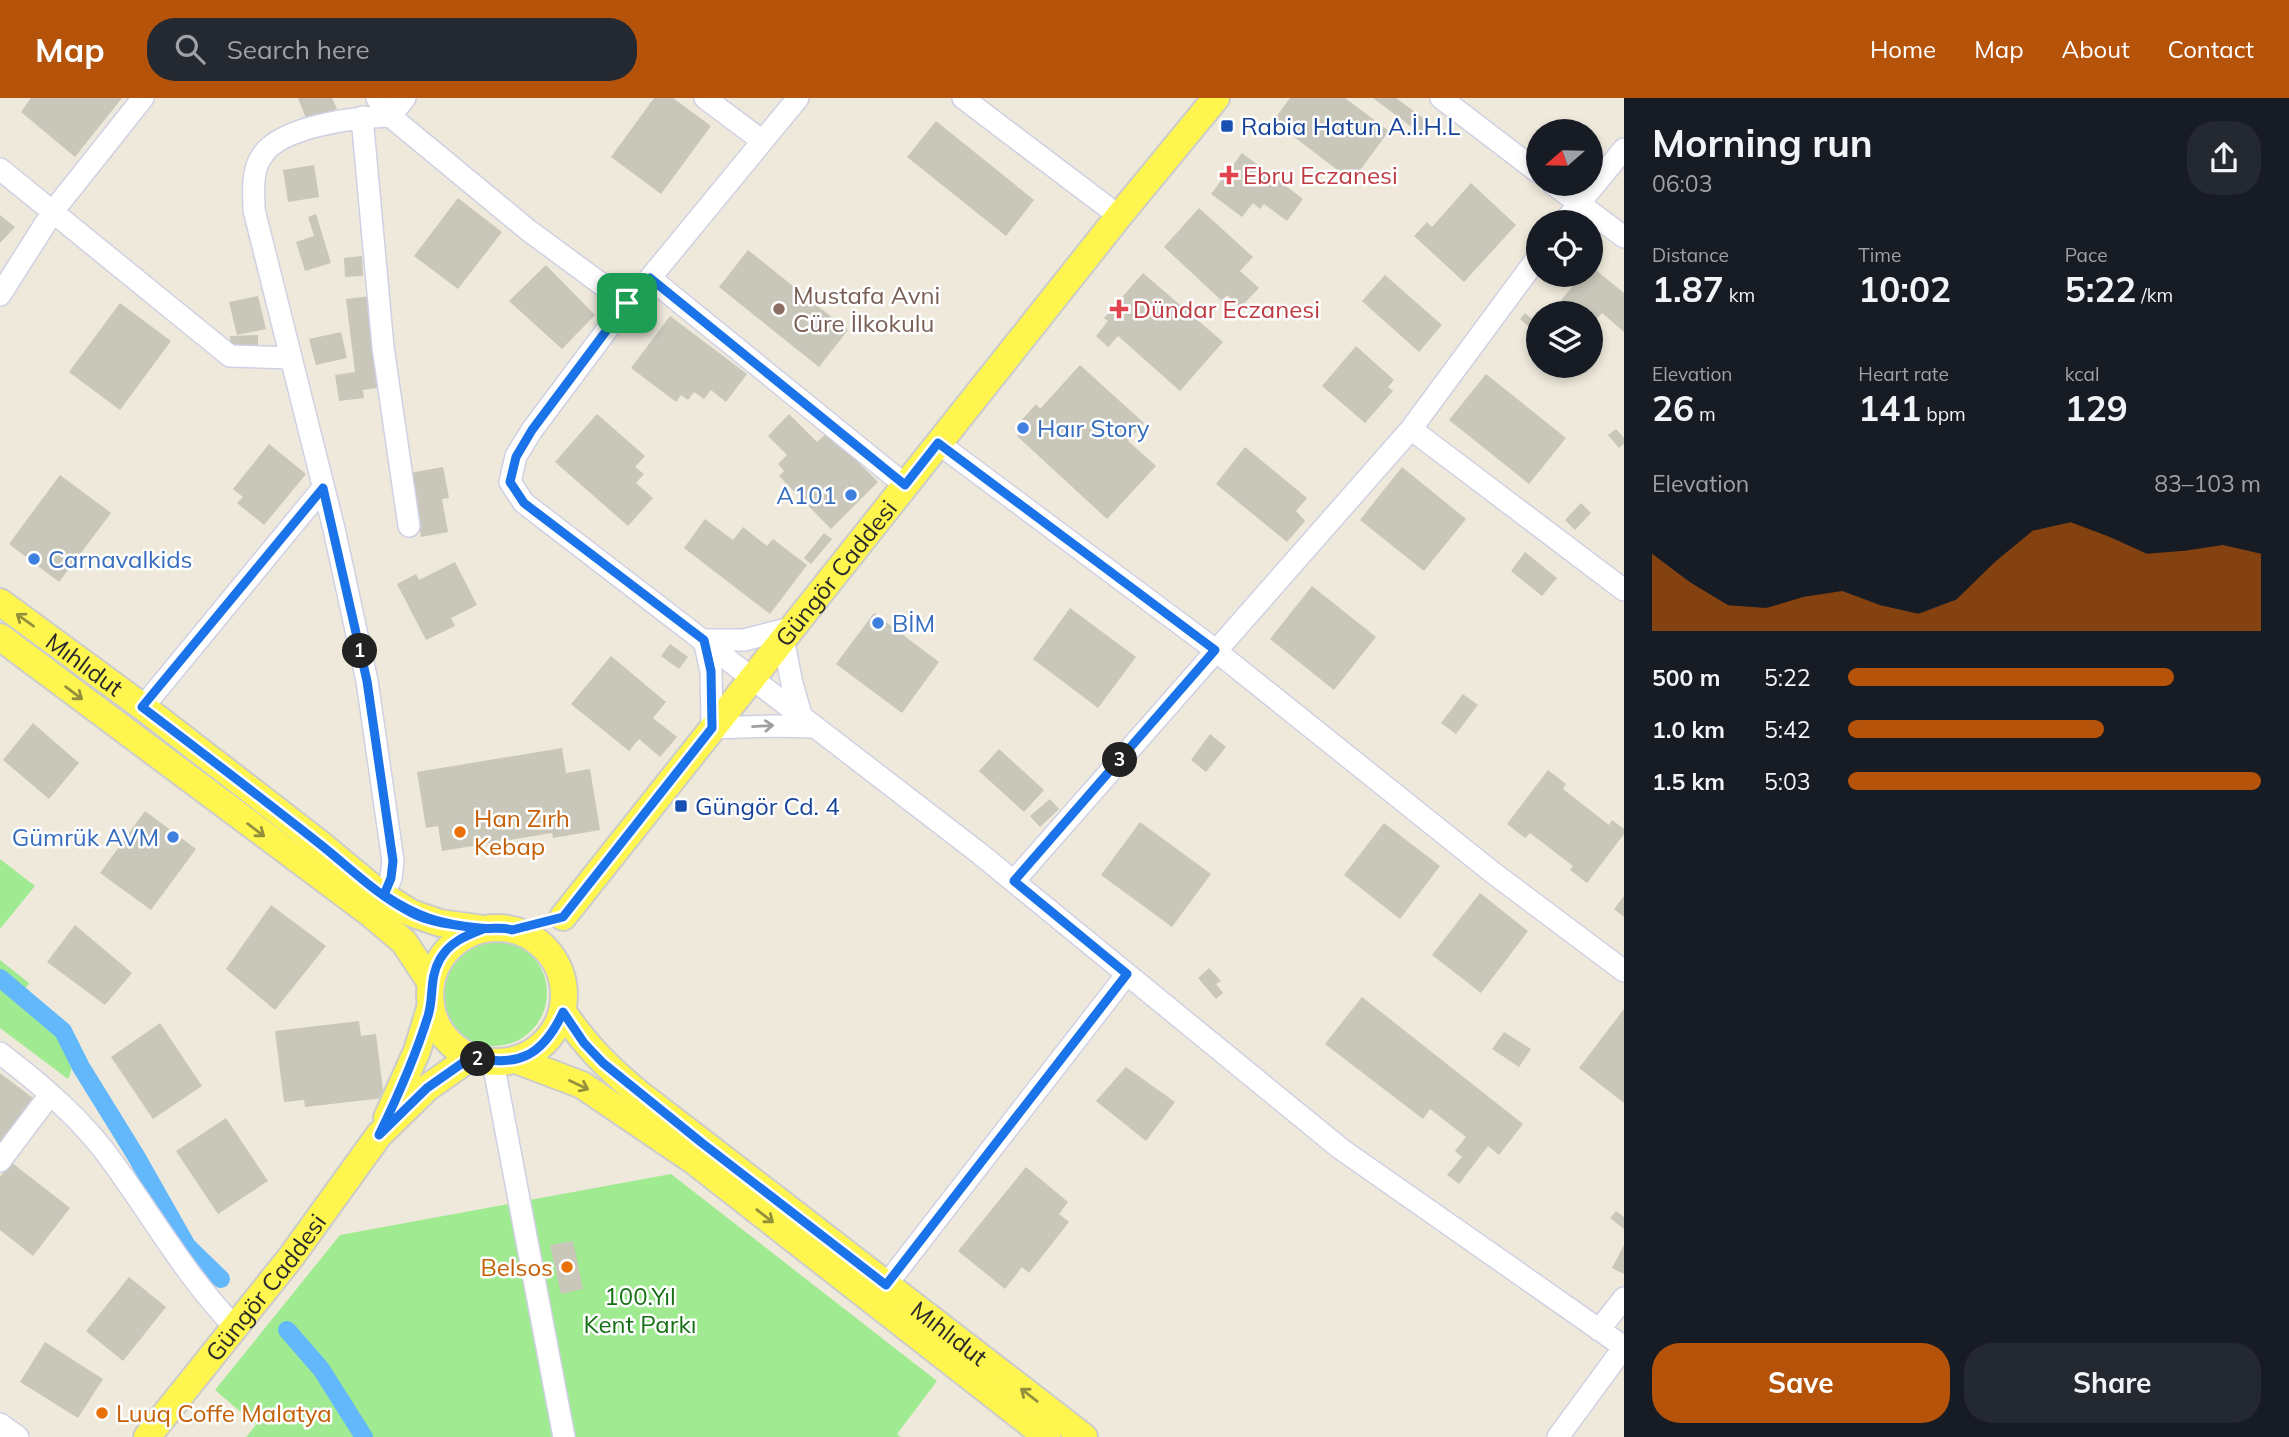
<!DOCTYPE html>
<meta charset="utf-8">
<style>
:root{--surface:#171b24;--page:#242831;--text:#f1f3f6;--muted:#9ea1a6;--accent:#b45309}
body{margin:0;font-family:Mulish,sans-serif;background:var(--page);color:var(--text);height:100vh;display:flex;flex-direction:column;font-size:26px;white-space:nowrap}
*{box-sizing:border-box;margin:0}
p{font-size:23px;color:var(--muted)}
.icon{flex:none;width:38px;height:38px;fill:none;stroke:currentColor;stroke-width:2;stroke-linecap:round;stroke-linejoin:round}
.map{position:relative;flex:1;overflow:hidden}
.sheet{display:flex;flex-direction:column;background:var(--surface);width:665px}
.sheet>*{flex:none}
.needle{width:46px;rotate:250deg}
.fabs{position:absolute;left:1526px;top:21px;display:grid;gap:14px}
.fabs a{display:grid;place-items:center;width:77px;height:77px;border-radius:50%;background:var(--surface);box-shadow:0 4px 10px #0003;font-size:35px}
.pin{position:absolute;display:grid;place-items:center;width:60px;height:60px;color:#fff;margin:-30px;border-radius:14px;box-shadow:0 4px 10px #0006}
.km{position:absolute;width:35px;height:35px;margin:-18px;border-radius:50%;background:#222;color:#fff;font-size:19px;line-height:35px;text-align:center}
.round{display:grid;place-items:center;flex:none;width:74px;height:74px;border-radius:28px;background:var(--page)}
.summary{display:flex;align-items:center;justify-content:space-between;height:119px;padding:0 28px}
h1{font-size:38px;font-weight:700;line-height:52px}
.figures{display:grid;grid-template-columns:repeat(3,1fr);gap:10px;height:119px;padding:7px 28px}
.figures div{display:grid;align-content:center}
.figures b{font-size:35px;font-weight:700}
.figures small{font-size:19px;font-weight:400}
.figures p{font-size:19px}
.chart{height:196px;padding:14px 28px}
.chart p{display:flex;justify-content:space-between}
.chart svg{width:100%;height:126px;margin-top:7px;fill:var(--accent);opacity:.7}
.cta{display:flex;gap:14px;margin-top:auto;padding:14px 28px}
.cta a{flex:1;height:80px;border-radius:28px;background:var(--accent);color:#fff;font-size:28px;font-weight:700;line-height:80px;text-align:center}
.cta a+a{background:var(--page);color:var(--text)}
ul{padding:0 28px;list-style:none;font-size:23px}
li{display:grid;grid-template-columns:112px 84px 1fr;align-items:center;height:52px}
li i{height:18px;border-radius:9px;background:var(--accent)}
header{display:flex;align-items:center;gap:42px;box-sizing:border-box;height:98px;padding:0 35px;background:var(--accent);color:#fff}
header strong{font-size:33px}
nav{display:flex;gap:38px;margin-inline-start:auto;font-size:24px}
.search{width:490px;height:63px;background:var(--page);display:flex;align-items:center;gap:18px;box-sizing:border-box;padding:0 24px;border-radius:28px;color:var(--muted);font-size:26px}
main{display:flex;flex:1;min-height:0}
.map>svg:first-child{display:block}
.green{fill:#a0ea91}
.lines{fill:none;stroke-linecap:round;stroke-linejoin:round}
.canal{stroke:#63b7fb;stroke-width:18}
.building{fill:#c9c6ba}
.minor-casing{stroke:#d0d0e5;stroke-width:24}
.major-casing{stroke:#ccc;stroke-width:30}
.minor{stroke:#fff;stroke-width:21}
.major{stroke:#fff54f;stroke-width:26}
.oneway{stroke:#94903c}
.oneway2{stroke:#9f9f9f}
.route-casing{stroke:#fff;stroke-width:14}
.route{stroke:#1a73e8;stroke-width:9}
.transit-dot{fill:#1a4fb4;stroke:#fff;stroke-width:2.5}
.health-dot{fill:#e0444e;stroke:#fff;stroke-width:2.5}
.education-dot{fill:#8d6e63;stroke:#fff;stroke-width:2.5}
.shop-dot{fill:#3f7fe0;stroke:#fff;stroke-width:2.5}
.food-dot{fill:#e8710a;stroke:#fff;stroke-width:2.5}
.labels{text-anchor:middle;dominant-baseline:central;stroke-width:5;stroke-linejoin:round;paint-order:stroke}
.transit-label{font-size:24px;fill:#164399;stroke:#fff;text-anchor:start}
.health-label{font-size:24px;fill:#be3a42;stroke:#fff;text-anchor:start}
.education-label{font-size:24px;fill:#785e54;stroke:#fff;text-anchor:start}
.shop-label{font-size:24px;fill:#366cbe;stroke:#fff;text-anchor:start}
.street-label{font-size:24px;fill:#2a2a2a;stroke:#fff}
.food-label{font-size:24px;fill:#c56008;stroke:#fff;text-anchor:start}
.park-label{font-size:24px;fill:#156f13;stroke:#fff}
</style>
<header>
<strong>Map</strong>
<div class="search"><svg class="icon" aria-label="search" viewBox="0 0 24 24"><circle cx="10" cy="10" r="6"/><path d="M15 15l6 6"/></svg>Search here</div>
<nav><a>Home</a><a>Map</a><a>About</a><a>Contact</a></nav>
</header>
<main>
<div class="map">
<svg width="1624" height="1339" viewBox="0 0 1624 1339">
<rect width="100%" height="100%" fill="#eee9db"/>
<path class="green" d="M 0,761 L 35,788 L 0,831 Z
M441 895a53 53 0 1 1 106 0a53 53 0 1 1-106 0Z
M 0,862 L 29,885 L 20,900 C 37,918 84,954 68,981 L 0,930 Z
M 671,1076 L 937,1283 L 897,1336 L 901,1339 L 246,1339 L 256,1327 L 215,1292 L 340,1137 Z"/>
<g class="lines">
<path class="canal" d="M 0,880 L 63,933 L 81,969 L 136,1058 L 187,1148 L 221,1181
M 287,1232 L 321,1271 L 364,1339"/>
</g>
<path class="building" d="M 31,0 L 122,0 L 75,59 L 21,14 Z
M 298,0 L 332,0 L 337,11 L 307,23 Z
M 654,0 L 673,0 L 711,28 L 661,96 L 611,59 Z
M 1290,0 L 1345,0 L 1389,33 L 1352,83 L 1273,23 Z
M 1373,0 L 1396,0 L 1430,25 L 1421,36 Z
M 936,23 L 1034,102 L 1006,138 L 907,59 Z
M 1242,55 L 1303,101 L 1287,123 L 1264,106 L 1260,111 L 1253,105 L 1242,119 L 1211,96 Z
M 314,67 L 319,99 L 288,104 L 283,72 Z
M 1471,85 L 1516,127 L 1464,184 L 1414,138 L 1427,124 L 1432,129 Z
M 458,100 L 502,134 L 458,191 L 414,158 Z
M 1199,110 L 1253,159 L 1240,173 L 1259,190 L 1240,210 L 1227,197 L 1222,203 L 1164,149 Z
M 316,116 L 331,165 L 305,173 L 296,144 L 314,138 L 308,119 Z
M 0,117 L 15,129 L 0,145 Z
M 748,152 L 848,232 L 819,269 L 719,189 Z
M 362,158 L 363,178 L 345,179 L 344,160 Z
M 546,167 L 595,217 L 562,251 L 509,203 Z
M 1591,168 L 1624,195 L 1624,234 L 1602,215 L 1592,226 L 1591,215 L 1556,215 L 1553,212 L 1582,177 L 1591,177 Z
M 1143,175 L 1223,244 L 1180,293 L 1118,238 L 1108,249 L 1096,238 L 1108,223 L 1104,220 Z
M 1385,177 L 1442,227 L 1419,254 L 1362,203 Z
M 258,198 L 266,231 L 237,237 L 229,204 Z
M 371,198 L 383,289 L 363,292 L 364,300 L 339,303 L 335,277 L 355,274 L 346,201 Z
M 120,205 L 171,243 L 120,312 L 69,274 Z
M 1525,215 L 1534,223 L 1528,228 L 1520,221 Z
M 670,218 L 747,276 L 726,304 L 711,292 L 704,301 L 694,294 L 688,302 L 681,297 L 676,304 L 631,270 Z
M 341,234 L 347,260 L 316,267 L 309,241 Z
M 258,237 L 258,247 L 231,249 L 230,238 Z
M 1356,248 L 1394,282 L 1388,289 L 1393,293 L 1365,325 L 1322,288 Z
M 1080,267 L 1144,325 L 1128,343 L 1156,368 L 1107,421 L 1017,338 L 1024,330 L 1019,325 L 1036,306 L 1040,311 Z
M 1486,276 L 1566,340 L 1529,386 L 1449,322 Z
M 597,316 L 645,358 L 635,369 L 644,376 L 636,385 L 653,400 L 628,428 L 555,364 Z
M 789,316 L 817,344 L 828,334 L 878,384 L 831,431 L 779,378 L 784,373 L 778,366 L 787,357 L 768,338 Z
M 1616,331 L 1624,340 L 1624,346 L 1619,350 L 1608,337 Z
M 269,346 L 306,376 L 264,427 L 237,405 L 243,399 L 233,391 Z
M 1245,349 L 1307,400 L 1296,413 L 1305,423 L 1287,444 L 1216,386 Z
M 443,369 L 449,400 L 442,401 L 448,434 L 421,439 L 410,375 Z
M 1402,369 L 1466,421 L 1424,473 L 1360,422 Z
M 60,377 L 111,415 L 59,484 L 9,446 Z
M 1581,405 L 1591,415 L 1575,432 L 1565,422 Z
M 705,421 L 733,442 L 743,429 L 767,448 L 773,441 L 807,467 L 770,516 L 684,450 Z
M 824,435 L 832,441 L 811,466 L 804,460 Z
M 1525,454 L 1557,480 L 1542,498 L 1511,473 Z
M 455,464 L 477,507 L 451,520 L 455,528 L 426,542 L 397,486 L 416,476 L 419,482 Z
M 1312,488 L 1376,539 L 1334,592 L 1270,541 Z
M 1070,510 L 1136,559 L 1098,610 L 1033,561 Z
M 874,515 L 939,564 L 902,615 L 836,566 Z
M 670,546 L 688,559 L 679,571 L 661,558 Z
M 611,558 L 666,604 L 653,620 L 677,639 L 660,659 L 639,641 L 629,653 L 571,606 Z
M 1463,596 L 1478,607 L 1456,636 L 1441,625 Z
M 33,625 L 79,665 L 49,701 L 3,662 Z
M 1210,636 L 1226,649 L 1206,674 L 1191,662 Z
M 562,650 L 566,675 L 590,671 L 600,732 L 553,740 L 552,735 L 442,753 L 438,728 L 426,730 L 417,674 Z
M 999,651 L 1044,692 L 1024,714 L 979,673 Z
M 1548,672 L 1566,686 L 1563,691 L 1609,727 L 1612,722 L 1624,731 L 1624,736 L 1587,785 L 1570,772 L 1573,768 L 1530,735 L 1525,740 L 1507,726 Z
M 1050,701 L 1059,711 L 1040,729 L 1030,718 Z
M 145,713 L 196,751 L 151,812 L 100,775 Z
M 1140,724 L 1211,776 L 1172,829 L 1101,777 Z
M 1384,725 L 1440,768 L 1400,821 L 1344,777 Z
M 1480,795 L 1528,833 L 1481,895 L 1432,857 Z
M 1624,798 L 1624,819 L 1614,811 Z
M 271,807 L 326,848 L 275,912 L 226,871 Z
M 75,827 L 132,875 L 105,907 L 47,864 Z
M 1209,870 L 1221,883 L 1216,886 L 1223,895 L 1216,901 L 1198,880 Z
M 1362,899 L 1523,1026 L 1499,1057 L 1488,1048 L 1459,1086 L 1447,1077 L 1462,1059 L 1455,1053 L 1466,1039 L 1430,1011 L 1423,1021 L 1325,946 Z
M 1624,911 L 1624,1005 L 1579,970 Z
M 359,923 L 361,938 L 376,936 L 384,1000 L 305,1009 L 304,1002 L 284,1004 L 275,933 Z
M 160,925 L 202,988 L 153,1021 L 111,959 Z
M 1504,934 L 1531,951 L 1519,969 L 1492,951 Z
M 1126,969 L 1175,1004 L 1146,1043 L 1096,1003 Z
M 0,975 L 37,1003 L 0,1052 Z
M 226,1020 L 268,1083 L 218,1116 L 176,1053 Z
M 11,1064 L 70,1110 L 33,1158 L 0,1132 L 0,1079 Z
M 1026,1069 L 1068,1104 L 1059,1116 L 1069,1124 L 1029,1175 L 1022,1169 L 1005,1191 L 958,1153 Z
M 1616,1113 L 1624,1119 L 1624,1131 L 1610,1120 Z
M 573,1143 L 583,1191 L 561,1196 L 550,1147 Z
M 1624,1147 L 1624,1176 L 1612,1170 Z
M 129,1179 L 166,1209 L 123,1263 L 86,1233 Z
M 45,1244 L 103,1281 L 78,1320 L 20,1284 Z"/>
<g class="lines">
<defs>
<path id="minor" d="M 377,0 L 390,18 L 528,132 L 627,205
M 705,0 L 761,42
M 798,0 L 650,180 L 627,205 L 532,332 L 516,358 L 510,384 L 524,405 L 979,755 L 1341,1051 L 1624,1249 L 1558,1339
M 963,0 L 1119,118
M 1441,0 L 1538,74
M 362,19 L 383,249 L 409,428
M 0,71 L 230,258 L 291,260
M 1553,86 L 1624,139
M 1564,124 L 1624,51
M 650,180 L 905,387
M 0,197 L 54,112 L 143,0
M 1411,331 L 1624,492
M 938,345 L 1206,545 L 1492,774 L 1624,873
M 791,530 L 744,542 L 704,542 L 711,573 L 712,630 L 774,628 L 815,629
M 783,540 L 792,586 L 802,620
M 143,609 L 323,390
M 1014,783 L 1411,331 L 1538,159
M 384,797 L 391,780 L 393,763 L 367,583 L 334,431 L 254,112 C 254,94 251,74 262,58 C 280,28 357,19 390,18 L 405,0
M 0,955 C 42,987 84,1023 114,1066 C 154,1121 187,1180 235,1229
M 493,964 L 564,1339
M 0,1063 L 49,998
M 886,1187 L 1127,876
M 1599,1232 L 1624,1200
M 0,1326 L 18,1339"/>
<g id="major">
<path id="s1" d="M 0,504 L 143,609 L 319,745 L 378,794 L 411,815 L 440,825 L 483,831"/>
<path d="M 0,539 L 371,816 L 404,844 L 431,885"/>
<path id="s2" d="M 563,819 L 1119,118 L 1216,0"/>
<circle cx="497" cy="897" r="67"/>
<path id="s3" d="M 563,914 C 586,948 606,968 637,994 L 1084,1339"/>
<path d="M 516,962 L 582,987 L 694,1063 L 1047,1339"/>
<path d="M 387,1020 L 417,953 L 431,907"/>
<path id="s4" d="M 147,1339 L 291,1159 L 379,1037 L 427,990 L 471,959"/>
</g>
</defs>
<use href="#minor" class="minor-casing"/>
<use href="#major" class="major-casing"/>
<use href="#minor" class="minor"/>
<use href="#major" class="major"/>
</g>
<defs><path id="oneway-shaft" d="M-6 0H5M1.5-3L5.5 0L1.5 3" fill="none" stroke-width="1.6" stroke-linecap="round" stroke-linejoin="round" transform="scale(1.75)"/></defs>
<g class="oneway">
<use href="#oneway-shaft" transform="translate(25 522) rotate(-144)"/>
<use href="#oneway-shaft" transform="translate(74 595) rotate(37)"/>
<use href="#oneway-shaft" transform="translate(256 732) rotate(37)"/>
<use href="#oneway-shaft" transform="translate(579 987) rotate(25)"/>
<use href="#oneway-shaft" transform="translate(765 1118) rotate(38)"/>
<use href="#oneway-shaft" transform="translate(1029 1297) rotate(-142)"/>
</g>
<use class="oneway2" href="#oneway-shaft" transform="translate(763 628) rotate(-3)"/>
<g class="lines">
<defs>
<path id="route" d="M 627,205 L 532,332 L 516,359 L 510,384 L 524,405 L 704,542 L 711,573 L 712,630 L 563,819 L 512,832 C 501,828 490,832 479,830 C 439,826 418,819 384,797 L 391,780 L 393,763 L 367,583 L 323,390 L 142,609 C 200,653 259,698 316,743 C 347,767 375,796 410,814 C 432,826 458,827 483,831 C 465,838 450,844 440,861 C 429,880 434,899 428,918 C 415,960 398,998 379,1037 L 427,990 L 471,959 C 518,970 543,958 563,914 L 584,945 L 603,965 L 702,1045 L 886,1187 L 1127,876 L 1014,783 L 1215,552 L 938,345 L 905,387 L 650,180 L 627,205"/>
</defs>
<use href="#route" class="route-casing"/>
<use href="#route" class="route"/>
</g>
<g class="transit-dot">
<rect x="1220" y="21" width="14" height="14" rx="3.5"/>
<rect x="674" y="701" width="14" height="14" rx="3.5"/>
</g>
<g class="health-dot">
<path d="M1225.5 66.5h7v7h7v7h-7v7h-7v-7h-7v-7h7z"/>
<path d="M1115.5 200.5h7v7h7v7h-7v7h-7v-7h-7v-7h7z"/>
</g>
<circle class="education-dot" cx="779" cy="211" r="7"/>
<g class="shop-dot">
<circle cx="1023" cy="330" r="7"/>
<circle cx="851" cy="397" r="7"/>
<circle cx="34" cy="461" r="7"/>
<circle cx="878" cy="525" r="7"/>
<circle cx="173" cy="739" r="7"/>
</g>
<g class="food-dot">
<circle cx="460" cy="734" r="7"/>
<circle cx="567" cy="1169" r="7"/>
<circle cx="102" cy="1315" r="7"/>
</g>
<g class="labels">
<g class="transit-label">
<text x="1241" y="28">Rabia Hatun A.İ.H.L</text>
<text x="695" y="708">Güngör Cd. 4</text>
</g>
<g class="health-label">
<text x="1243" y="77">Ebru Eczanesi</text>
<text x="1133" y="211">Dündar Eczanesi</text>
</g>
<g class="education-label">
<text x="793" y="197">Mustafa Avni<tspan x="793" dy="28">Cüre İlkokulu</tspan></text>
</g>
<g class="shop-label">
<text x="1037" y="330">Haır Story</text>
<text x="837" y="397" text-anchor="end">A101</text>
<text x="48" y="461">Carnavalkids</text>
<text x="892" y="525">BİM</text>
<text x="159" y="739" text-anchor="end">Gümrük AVM</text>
</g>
<g class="street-label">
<text stroke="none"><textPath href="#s2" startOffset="439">Güngör Caddesi</textPath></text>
<text stroke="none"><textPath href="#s1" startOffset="105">Mıhlıdut</textPath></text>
<text stroke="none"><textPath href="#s4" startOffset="191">Güngör Caddesi</textPath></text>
<text stroke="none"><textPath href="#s3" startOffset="504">Mıhlıdut</textPath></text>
</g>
<g class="food-label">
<text x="474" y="720">Han Zırh<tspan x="474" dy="28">Kebap</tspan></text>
<text x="553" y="1169" text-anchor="end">Belsos</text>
<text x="116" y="1315">Luuq Coffe Malatya</text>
</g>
<g class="park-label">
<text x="640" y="1198">100.Yıl<tspan x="640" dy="28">Kent Parkı</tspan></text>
</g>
</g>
</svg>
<div class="fabs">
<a><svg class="needle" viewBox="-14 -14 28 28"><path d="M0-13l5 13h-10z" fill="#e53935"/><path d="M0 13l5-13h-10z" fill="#9ea1a6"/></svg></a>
<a><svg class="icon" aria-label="locate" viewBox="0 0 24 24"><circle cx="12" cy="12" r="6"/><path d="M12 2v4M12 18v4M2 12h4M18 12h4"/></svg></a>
<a><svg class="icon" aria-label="layers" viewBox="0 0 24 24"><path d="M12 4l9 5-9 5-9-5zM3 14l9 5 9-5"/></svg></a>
</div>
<div class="pin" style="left:627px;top:205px;background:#1e9e55"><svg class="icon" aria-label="arrive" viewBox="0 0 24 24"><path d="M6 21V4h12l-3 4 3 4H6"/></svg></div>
<b class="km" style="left:360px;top:553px">1</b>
<b class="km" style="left:478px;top:961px">2</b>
<b class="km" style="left:1120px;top:662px">3</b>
</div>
<section class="sheet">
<div class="summary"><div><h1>Morning run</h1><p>06:03</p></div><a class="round"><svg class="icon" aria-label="share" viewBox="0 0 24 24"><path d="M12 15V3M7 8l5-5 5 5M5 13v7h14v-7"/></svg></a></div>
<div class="figures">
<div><p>Distance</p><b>1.87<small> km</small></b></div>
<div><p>Time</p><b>10:02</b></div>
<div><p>Pace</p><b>5:22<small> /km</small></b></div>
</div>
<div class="figures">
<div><p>Elevation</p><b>26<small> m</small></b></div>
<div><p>Heart rate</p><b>141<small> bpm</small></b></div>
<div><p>kcal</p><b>129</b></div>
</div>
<div class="chart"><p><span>Elevation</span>83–103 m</p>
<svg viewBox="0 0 160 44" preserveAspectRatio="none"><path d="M0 44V17L10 27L20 35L30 36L40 32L50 30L60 35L70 38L80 33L90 20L100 9L110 6L120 11L130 17L140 16L150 14L160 17V44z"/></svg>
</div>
<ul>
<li><b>500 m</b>5:22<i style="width:79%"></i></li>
<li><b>1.0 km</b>5:42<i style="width:62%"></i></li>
<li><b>1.5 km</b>5:03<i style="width:100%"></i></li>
</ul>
<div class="cta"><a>Save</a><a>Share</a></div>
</section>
</main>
